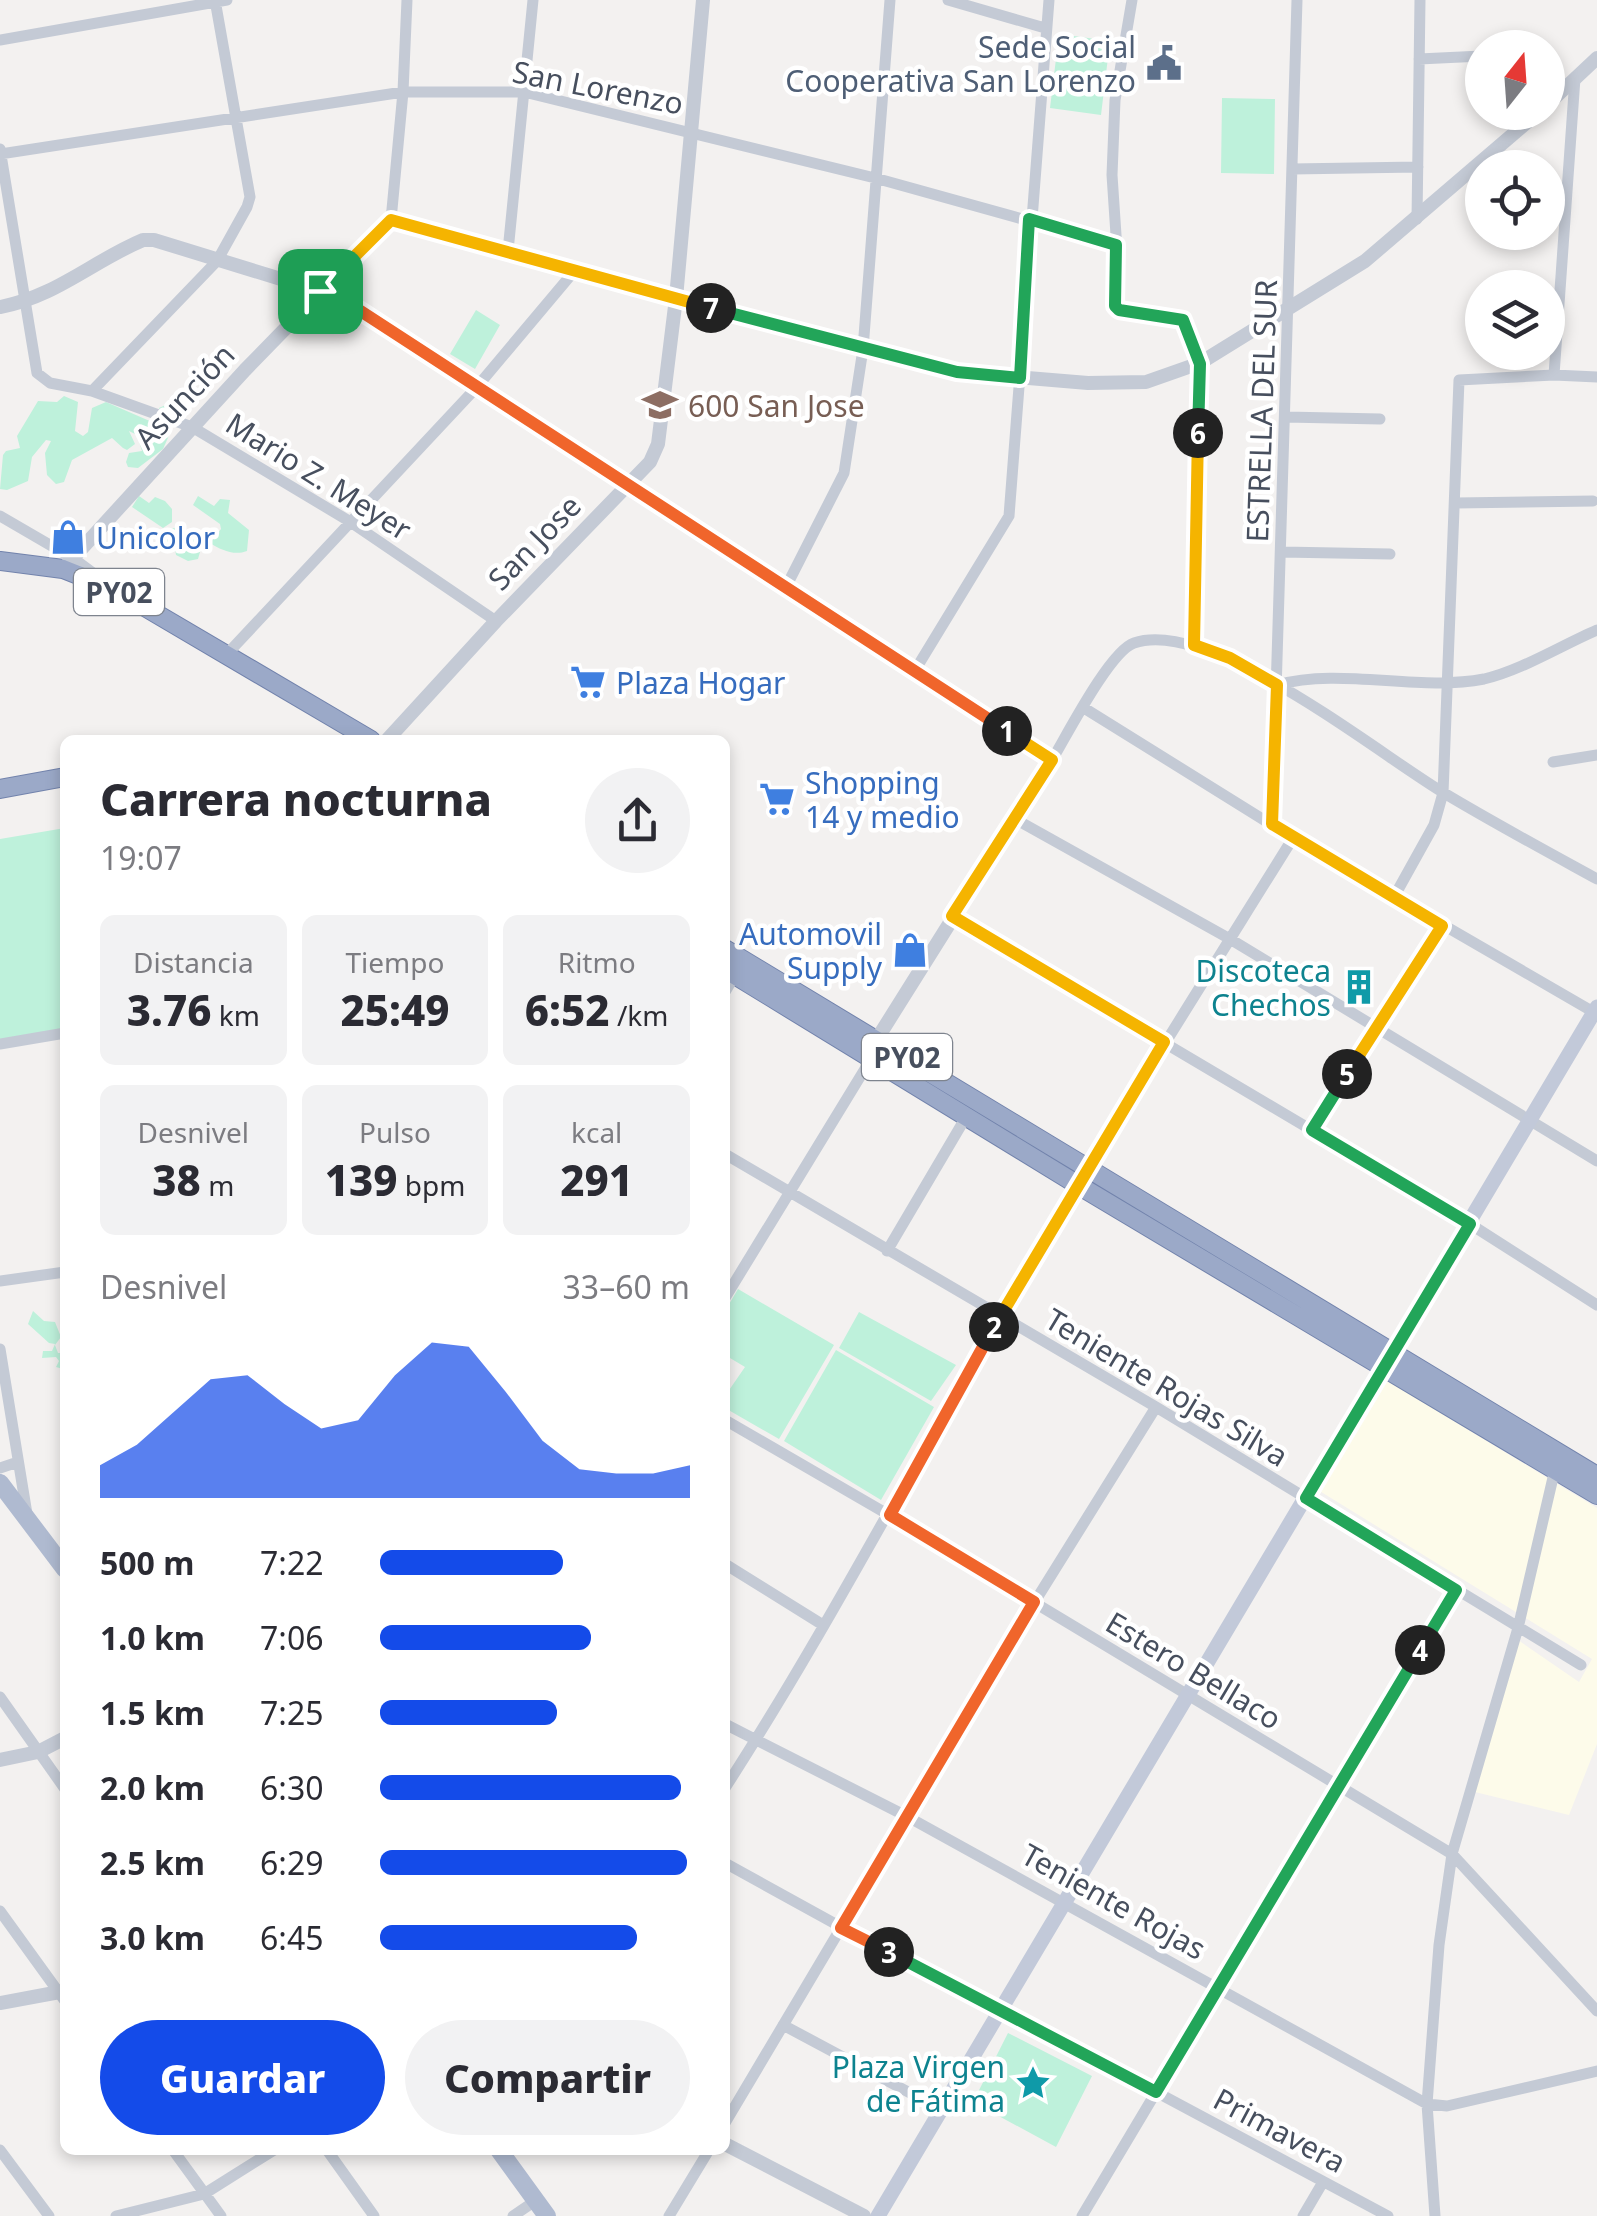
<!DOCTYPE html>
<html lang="es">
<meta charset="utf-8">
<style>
:root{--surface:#fff;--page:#f2f2f3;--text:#2b2b33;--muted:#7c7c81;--accent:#144be9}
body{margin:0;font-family:"Noto Sans",sans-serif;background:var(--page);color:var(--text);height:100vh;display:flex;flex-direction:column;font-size:38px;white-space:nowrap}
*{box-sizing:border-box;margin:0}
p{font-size:32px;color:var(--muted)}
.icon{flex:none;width:55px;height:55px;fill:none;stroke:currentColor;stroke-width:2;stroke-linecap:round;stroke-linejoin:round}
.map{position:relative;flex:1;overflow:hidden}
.side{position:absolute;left:60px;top:735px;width:670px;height:1420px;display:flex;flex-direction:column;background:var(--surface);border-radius:15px;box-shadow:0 5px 15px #0003}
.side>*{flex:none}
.needle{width:65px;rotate:17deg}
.fabs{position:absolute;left:1465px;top:30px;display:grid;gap:20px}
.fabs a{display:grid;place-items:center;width:100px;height:100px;border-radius:50%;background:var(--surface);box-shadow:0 5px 15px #0003;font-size:50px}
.pin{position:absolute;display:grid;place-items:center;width:85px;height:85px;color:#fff;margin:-42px;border-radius:20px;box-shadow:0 5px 15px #0006}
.km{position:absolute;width:50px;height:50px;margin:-25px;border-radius:50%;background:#222;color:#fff;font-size:28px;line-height:50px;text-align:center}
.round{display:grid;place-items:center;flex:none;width:105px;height:105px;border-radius:52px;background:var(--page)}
.overview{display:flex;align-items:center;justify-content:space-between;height:170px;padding:0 40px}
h1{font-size:45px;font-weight:800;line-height:75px}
.stats{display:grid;grid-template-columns:repeat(3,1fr);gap:15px;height:170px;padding:10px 40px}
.stats div{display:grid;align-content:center;border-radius:15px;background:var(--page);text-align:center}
.stats b{font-size:42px;font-weight:800}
.stats small{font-size:28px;font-weight:400}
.stats p{font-size:28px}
.chart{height:280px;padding:20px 40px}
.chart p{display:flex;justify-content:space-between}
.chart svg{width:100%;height:180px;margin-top:10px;fill:var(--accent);opacity:.7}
.primary-button{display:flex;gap:20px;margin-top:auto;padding:20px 40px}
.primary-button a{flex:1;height:115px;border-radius:60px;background:var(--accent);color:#fff;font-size:40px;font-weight:800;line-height:115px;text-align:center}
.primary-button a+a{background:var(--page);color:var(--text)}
ul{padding:0 40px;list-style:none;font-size:32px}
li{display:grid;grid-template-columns:160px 120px 1fr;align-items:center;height:75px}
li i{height:25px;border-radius:12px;background:var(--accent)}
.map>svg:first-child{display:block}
.commercial{fill:#fdfbea}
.green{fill:#bef1db}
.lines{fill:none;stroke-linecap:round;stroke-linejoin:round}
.trunk-casing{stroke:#7283ac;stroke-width:20}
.minor{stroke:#c4cad5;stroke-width:11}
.tertiary{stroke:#c4cad5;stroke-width:14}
.secondary{stroke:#c2c9d9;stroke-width:15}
.primary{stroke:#afbad0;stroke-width:18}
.trunk{stroke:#9ba9c8;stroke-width:18}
.split-1-casing{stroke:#fff;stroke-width:20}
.split-2-casing{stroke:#fff;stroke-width:20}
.split-3-casing{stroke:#fff;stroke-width:20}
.split-4-casing{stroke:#fff;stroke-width:20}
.split-5-casing{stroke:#fff;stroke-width:20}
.split-6-casing{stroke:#fff;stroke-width:20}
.split-7-casing{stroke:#fff;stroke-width:20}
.split-8-casing{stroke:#fff;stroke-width:20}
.split-1{stroke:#f0652b;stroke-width:12}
.split-2{stroke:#f5b400;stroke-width:12}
.split-3{stroke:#f0652b;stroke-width:12}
.split-4{stroke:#22a559;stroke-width:12}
.split-5{stroke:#22a559;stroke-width:12}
.split-6{stroke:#f5b400;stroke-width:12}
.split-7{stroke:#22a559;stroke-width:12}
.split-8{stroke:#f5b400;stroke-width:12}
.labels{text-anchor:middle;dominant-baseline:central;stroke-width:9;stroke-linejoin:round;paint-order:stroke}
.shield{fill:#fff;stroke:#7e848e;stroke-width:2.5}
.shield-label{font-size:28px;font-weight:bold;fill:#474f5e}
.service-label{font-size:30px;fill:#4e5e75;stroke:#fff;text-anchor:end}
.street-label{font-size:30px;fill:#474f5e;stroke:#fff}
.education-label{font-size:30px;fill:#785e54;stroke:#fff;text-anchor:start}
.shop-label{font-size:30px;fill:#366cbe;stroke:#fff;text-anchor:start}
.culture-label{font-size:30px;fill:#0d838f;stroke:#fff;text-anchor:end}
</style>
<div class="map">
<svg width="1597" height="2216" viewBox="0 0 1597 2216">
<rect width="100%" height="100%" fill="#f3f1f0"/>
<path class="commercial" d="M 1386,1380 L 1597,1508 L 1597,1744 L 1569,1815 L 1475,1792 L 1518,1640 L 1579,1682 L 1592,1659 L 1318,1490 Z"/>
<path class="green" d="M 1059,34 L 1110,41 L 1101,115 L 1050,108 Z
M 1222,98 L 1275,99 L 1274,174 L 1221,173 Z
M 476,310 L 500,325 L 475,369 L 450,354 Z
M 64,396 L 78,402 L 75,431 L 83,436 L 88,432 L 92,408 L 106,402 L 152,422 L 162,420 L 159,408 L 168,404 L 181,407 L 186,414 L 180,421 L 168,423 L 171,431 L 163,449 L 138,468 L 128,467 L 126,462 L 129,453 L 142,451 L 137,435 L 129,431 L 135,444 L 127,450 L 123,448 L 112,438 L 72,460 L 64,482 L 56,484 L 47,475 L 45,453 L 51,441 L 46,440 L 32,457 L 28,481 L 7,490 L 0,489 L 3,455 L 6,451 L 20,448 L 17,436 L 38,401 L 57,402 Z
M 139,496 L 149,503 L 155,497 L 165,501 L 172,509 L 172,522 L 163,528 L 132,507 Z
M 198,496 L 214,506 L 220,499 L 230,500 L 228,513 L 249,530 L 247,551 C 234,556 221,550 210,543 L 221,529 L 220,524 L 193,505 Z
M 177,527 L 202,545 L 198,559 L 188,561 L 176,555 L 175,548 L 166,541 L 169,530 Z
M 65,828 L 65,1029 L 0,1040 L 0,839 Z
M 738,1289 L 834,1345 L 779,1439 L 725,1408 L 725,1396 L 745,1367 L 725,1355 L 725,1311 Z
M 33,1311 L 44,1321 L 55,1322 L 61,1337 L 55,1345 L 58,1353 L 65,1353 L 63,1369 L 56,1367 L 59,1361 L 56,1357 L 42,1358 L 43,1351 L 52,1351 L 55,1344 L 49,1343 L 28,1324 Z
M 859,1312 L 956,1365 L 931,1401 L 839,1348 Z
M 836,1350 L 934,1407 L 881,1500 L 784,1441 Z
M 1008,2033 L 1092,2076 L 1056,2147 L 973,2102 Z"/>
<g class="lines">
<defs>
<path id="trunk" d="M 0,561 L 63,569 L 116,590 L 371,740
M 0,789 L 65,777
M 725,949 L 1597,1476
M 725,969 L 1078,1185 L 1597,1495"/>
</defs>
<use href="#trunk" class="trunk-casing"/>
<path class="minor" d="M 948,0 L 1045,28
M 1132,0 L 1115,100 L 1112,175 L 1117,250 L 1115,306 L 1122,311 L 1182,319 L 1200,363 L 1194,645
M 0,40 L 227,0
M 1419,59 L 1482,56
M 0,149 L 37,373 L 50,383 L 92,391 L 192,427 L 349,521 L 496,621
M 0,154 L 403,92 L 524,92 L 875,178 L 1116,245
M 1292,169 L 1418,167
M 1417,219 L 1420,0
M 391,220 L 403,92 L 407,0
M 508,251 L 533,0
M 1554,375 L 1575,78
M 92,391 L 217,261 L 247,207 L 250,197 L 215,0
M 1286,417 L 1380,419
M 1456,503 L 1593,501
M 0,516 L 74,559 L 101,579
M 1282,552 L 1390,554
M 786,587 L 844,473 L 863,349 L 890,0
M 228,653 L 476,388 L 576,269
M 914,672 L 1009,516 L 1049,0
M 1277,685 C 1341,667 1418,692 1484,679 C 1520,671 1562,645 1597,630
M 1084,708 L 1293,838 L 1597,1014
M 1052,760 C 1067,735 1110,651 1134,643 C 1210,617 1377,753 1444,793 C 1494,823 1546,851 1597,879
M 1553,762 L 1597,755
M 1015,819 L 1230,939 L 1597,1161
M 1272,824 L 1297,0
M 1394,897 L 1434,825 L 1443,793 L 1459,380 L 1554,375 L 1597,377
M 952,917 L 1470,1224 L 1597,1305
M 725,992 L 735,975
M 0,1044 L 65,1033
M 1312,1130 L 1441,926
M 725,1154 L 1156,1407 L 1581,1665
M 887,1251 L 966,1117
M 0,1281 L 65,1272
M 725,1298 L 871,1059
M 0,1349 L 27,1514
M 725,1420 L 889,1515 L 1452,1854 L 1597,2011
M 0,1468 L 18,1462
M 725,1564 L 823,1625
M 0,1697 L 65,1789
M 725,1724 L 908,1817 L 1427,2104 L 1447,2106 L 1597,2071
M 725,1788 C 824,1635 908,1473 1000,1316 C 1094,1155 1194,997 1293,838
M 725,1863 L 841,1927 L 999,2008 L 1388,2216
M 0,1911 L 65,2001
M 783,2025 L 940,2109
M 725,2123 L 1034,1603 L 1156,1407
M 0,2150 L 49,2216
M 173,2150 L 221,2216
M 327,2150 L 374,2216
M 116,2216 L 204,2194 L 274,2150
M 513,2216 L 535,2201
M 669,2216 L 709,2150
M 1082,2216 L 1456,1590
M 1303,2216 L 1323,2182
M 1435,2216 L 1427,2104 L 1439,1945 L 1452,1854 L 1518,1628 L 1555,1469"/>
<path class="tertiary" d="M 1548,104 L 1597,58
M 0,307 C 55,297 93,261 143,240 L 154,240 L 320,291 L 359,310 L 1052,760 L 877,1039
M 63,569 L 245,370 L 391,220 L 957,372 L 1088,383 L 1146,382 L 1200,363 L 1365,261 L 1539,112
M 387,740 L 496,621 L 650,462 L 658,444 L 676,298 L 703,0
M 0,1760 L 38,1752 L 65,1738
M 0,2003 L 65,1991
M 725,2144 L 864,2216"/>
<path class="secondary" d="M 878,2216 L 1597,1007"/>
<path class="primary" d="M 0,1483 L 65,1569
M 499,2150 L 547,2216"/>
<use href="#trunk" class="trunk"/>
</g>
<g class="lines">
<defs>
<path id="split-1" d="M 320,291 L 359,310 L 1007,731"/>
<path id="split-2" d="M 994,1327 L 1164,1042 L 952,916 L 1052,760 L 1007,731"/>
<path id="split-3" d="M 889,1952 L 841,1928 L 1034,1602 L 890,1515 L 994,1327"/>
<path id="split-4" d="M 889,1952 L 1156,2092 L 1420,1650"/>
<path id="split-5" d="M 1347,1074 L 1312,1130 L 1470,1224 L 1306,1498 L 1456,1590 L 1420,1650"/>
<path id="split-6" d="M 1198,433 L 1194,645 L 1230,658 L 1277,685 L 1272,824 L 1442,926 L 1347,1074"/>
<path id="split-7" d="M 711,308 L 957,372 L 1020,378 L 1029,219 L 1116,245 L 1115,306 L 1119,310 L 1183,320 L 1200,364 L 1198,433"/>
<path id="split-8" d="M 320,291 L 391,220 L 711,308"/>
</defs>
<use href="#split-1" class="split-1-casing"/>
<use href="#split-2" class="split-2-casing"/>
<use href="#split-3" class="split-3-casing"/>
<use href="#split-4" class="split-4-casing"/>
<use href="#split-5" class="split-5-casing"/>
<use href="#split-6" class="split-6-casing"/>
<use href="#split-7" class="split-7-casing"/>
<use href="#split-8" class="split-8-casing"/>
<use href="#split-1" class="split-1"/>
<use href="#split-2" class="split-2"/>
<use href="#split-3" class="split-3"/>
<use href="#split-4" class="split-4"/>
<use href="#split-5" class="split-5"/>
<use href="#split-6" class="split-6"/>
<use href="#split-7" class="split-7"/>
<use href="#split-8" class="split-8"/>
</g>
<defs>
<symbol id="civic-bare" viewBox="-9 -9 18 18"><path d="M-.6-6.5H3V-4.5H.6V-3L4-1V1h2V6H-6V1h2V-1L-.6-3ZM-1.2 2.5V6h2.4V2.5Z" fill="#5c6f8a" stroke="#fff" stroke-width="2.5" paint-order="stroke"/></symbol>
<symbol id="school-bare" viewBox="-9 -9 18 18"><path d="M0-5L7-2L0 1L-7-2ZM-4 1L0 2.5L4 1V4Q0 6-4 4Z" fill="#8d6e63" stroke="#fff" stroke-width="2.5" paint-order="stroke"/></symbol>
<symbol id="shop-bare" viewBox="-9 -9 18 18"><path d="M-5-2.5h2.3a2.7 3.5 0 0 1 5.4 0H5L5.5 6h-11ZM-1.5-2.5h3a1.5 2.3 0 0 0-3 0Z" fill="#3f7fe0" stroke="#fff" stroke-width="2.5" paint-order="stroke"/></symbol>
<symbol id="supermarket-bare" viewBox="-9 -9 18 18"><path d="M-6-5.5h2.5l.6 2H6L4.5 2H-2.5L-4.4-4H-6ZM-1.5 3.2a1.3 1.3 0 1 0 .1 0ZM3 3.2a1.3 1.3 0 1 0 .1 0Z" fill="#3f7fe0" stroke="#fff" stroke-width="2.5" paint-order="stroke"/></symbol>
<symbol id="building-bare" viewBox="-9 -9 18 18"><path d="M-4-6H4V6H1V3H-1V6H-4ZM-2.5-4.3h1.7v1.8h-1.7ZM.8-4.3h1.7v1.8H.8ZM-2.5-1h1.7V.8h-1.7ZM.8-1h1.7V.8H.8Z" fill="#0f9aa8" stroke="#fff" stroke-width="2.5" paint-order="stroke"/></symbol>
<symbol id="sight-bare" viewBox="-9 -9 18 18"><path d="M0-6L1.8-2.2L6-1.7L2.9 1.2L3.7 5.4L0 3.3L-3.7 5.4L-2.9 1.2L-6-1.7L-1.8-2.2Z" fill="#0f9aa8" stroke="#fff" stroke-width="2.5" paint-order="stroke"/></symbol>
</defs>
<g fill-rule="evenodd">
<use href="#civic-bare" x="1139" y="38" width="50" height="50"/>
<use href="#school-bare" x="635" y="380" width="50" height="50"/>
<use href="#shop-bare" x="43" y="512" width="50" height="50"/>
<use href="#supermarket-bare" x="563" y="657" width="50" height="50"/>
<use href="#supermarket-bare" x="752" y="774" width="50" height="50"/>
<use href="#shop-bare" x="885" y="925" width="50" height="50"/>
<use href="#building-bare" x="1334" y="962" width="50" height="50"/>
<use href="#sight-bare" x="1008" y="2058" width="50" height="50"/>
</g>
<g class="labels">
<g class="shield">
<rect x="74" y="569" width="90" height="46" rx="8"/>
<rect x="862" y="1034" width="90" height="46" rx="8"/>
</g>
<g class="shield-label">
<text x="119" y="592">PY02</text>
<text x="907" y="1057">PY02</text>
</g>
<g class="service-label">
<text x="1136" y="46">Sede Social<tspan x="1136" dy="34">Cooperativa San Lorenzo</tspan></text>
</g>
<g class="street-label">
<text transform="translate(598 87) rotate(11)">San Lorenzo</text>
<text transform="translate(184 396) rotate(-47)">Asunción</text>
<text transform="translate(1261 411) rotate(-88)">ESTRELLA DEL SUR</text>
<text transform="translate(319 476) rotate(32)">Mario Z. Meyer</text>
<text transform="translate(534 542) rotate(-46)">San Jose</text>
<text transform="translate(1167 1387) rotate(31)">Teniente Rojas Silva</text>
<text transform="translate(1194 1670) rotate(31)">Estero Bellaco</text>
<text transform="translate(1114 1901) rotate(29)">Teniente Rojas</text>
<text transform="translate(1280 2130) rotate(28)">Primavera</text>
</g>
<g class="education-label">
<text x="688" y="405">600 San Jose</text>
</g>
<g class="shop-label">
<text x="96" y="537">Unicolor</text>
<text x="616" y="682">Plaza Hogar</text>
<text x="805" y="782">Shopping<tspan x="805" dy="34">14 y medio</tspan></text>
<text x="882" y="933" text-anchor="end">Automovil<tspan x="882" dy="34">Supply</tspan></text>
</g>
<g class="culture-label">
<text x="1331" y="970">Discoteca<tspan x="1331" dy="34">Chechos</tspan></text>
<text x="1005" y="2066">Plaza Virgen<tspan x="1005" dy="34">de Fátima</tspan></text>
</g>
</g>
</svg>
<div class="fabs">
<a><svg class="needle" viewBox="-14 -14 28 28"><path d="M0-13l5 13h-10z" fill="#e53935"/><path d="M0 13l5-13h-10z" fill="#7c7c81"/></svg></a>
<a><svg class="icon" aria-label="locate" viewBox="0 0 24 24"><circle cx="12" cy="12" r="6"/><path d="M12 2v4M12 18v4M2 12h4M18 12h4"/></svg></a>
<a><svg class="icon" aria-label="layers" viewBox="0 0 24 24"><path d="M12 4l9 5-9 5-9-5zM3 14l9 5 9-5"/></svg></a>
</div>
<div class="pin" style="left:320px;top:291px;background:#1e9e55"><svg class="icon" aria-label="arrive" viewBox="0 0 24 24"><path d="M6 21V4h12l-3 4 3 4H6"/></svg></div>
<b class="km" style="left:1007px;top:731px">1</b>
<b class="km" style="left:994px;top:1327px">2</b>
<b class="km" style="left:889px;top:1952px">3</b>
<b class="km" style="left:1420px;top:1650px">4</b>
<b class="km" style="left:1347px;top:1074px">5</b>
<b class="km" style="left:1198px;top:433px">6</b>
<b class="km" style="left:711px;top:308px">7</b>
<section class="side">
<div class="overview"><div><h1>Carrera nocturna</h1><p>19:07</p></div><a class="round"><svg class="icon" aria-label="share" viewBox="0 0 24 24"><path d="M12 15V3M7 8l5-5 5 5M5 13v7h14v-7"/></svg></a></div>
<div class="stats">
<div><p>Distancia</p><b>3.76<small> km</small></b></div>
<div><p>Tiempo</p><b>25:49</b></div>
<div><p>Ritmo</p><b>6:52<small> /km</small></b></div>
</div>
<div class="stats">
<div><p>Desnivel</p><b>38<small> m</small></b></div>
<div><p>Pulso</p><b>139<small> bpm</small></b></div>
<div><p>kcal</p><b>291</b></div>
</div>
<div class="chart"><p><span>Desnivel</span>33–60 m</p>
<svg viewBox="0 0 160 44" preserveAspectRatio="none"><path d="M0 44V36L10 31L20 23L30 15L40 14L50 21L60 27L70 25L80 14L90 6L100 7L110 18L120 30L130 37L140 38L150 38L160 36V44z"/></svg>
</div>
<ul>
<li><b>500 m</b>7:22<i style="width:59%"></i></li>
<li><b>1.0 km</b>7:06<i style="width:68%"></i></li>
<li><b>1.5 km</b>7:25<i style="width:57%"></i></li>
<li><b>2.0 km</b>6:30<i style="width:97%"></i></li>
<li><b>2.5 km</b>6:29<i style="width:99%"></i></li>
<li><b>3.0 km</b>6:45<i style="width:83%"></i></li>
</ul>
<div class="primary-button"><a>Guardar</a><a>Compartir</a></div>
</section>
</div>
